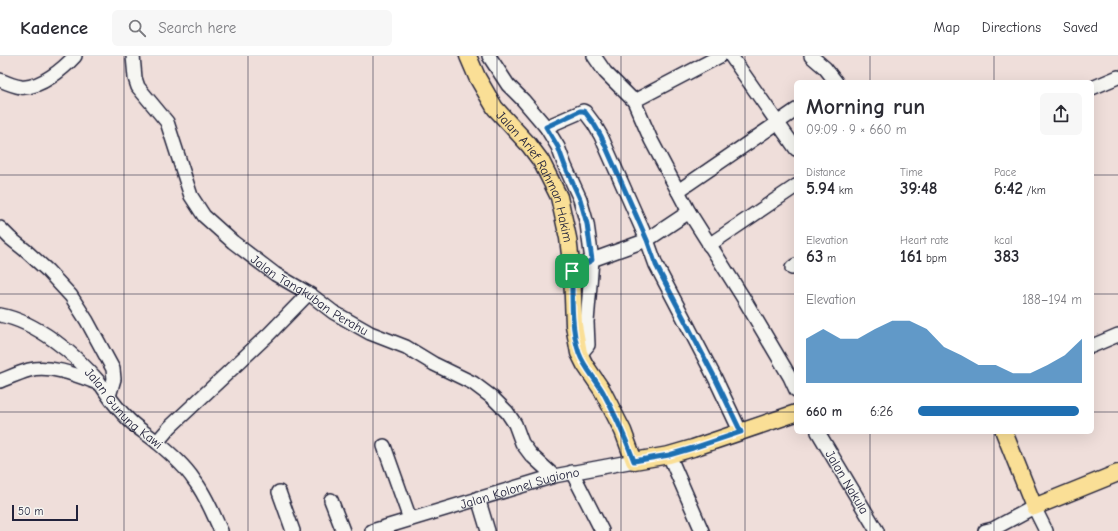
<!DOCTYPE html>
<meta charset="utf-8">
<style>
:root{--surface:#fff;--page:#f7f7f7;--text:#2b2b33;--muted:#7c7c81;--line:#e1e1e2;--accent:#1f6fb2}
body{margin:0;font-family:"Comic Neue",sans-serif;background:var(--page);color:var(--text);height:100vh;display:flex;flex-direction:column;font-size:15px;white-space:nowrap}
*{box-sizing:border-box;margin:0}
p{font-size:13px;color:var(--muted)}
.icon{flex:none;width:22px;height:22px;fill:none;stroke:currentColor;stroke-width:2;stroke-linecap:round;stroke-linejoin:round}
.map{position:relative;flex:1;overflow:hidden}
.sheet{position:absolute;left:794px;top:24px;width:300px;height:354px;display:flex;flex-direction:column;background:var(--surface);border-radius:6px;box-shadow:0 4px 16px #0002}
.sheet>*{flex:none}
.scale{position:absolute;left:12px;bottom:10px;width:66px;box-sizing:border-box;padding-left:4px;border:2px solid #22223b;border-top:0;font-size:11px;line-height:14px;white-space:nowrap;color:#22223b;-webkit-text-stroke:3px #f6f6f2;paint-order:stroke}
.pin{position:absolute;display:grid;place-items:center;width:34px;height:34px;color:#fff;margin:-17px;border-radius:8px;box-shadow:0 2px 6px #0006}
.round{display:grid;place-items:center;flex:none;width:42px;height:42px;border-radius:6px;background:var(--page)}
.head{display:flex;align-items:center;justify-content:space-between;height:68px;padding:0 12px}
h1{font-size:22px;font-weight:600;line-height:30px}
.figures{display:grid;grid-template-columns:repeat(3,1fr);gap:6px;height:68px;padding:4px 12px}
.figures div{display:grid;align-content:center}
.figures b{font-size:17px;font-weight:600}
.figures small{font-size:11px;font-weight:400}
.figures p{font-size:11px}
.chart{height:112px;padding:8px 12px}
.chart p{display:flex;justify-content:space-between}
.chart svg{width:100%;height:72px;margin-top:4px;fill:var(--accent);opacity:.7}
ul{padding:0 12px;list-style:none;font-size:13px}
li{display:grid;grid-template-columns:64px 48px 1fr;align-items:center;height:30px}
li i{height:10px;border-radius:5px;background:var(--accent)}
header{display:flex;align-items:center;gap:24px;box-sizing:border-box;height:56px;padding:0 20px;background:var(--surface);border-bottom:1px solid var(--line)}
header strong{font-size:19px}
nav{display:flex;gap:22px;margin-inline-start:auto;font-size:14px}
.search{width:280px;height:36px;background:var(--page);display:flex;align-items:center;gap:10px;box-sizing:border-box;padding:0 14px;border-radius:6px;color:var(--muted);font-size:15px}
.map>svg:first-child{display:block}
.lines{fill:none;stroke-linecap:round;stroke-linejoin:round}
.minor-casing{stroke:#22223b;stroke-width:16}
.major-casing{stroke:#22223b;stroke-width:19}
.minor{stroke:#f6f6f2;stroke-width:13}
.major{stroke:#fadf96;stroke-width:16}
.route-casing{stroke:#fff;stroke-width:8}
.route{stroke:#1f6fb2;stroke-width:5}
.grid{fill:none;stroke:#22223b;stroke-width:1;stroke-opacity:0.55}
.labels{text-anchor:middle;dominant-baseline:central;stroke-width:3.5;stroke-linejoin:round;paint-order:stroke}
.street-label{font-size:13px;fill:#22223b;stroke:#f6f6f2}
</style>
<header>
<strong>Kadence</strong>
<div class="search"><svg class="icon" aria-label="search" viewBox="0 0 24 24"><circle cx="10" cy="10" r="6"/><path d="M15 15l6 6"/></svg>Search here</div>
<nav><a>Map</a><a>Directions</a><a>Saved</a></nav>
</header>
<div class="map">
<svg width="1118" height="475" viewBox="0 0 1118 475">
<rect width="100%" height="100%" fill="#efdeda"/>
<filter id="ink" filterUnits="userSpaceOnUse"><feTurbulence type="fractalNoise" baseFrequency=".025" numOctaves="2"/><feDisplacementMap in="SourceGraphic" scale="8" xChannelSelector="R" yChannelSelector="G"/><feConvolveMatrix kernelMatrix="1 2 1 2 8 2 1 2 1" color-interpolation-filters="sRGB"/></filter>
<g filter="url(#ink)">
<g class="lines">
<defs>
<g id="minor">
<path id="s1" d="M 133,0 L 135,22 L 138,31 L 167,66 L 191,140 L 204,160 L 233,186 L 275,218 L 311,239 L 333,256 L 370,277 L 406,291 L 434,308 L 473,327 L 493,342 L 507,356 L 515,368 L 522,387 L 531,399 L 554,420"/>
<path d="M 489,0 L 508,29 L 523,44 L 546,71 L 558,91 L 565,110 L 580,143 L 587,168 L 592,204 L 587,266 L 588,289 L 583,295 L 579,297"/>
<path d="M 594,0 L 605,16 L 634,45 L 651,84 L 689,156 L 744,243 L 790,321 L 796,334"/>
<path d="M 731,0 L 796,93"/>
<path d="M 811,0 L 825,12 L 836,26"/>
<path d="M 0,24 C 7,27 14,30 21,31 C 40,33 64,12 75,0"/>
<path d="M 1092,32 L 1118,21"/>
<path d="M 634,45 L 720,0"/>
<path d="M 546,71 L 583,55 L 585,56 L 594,68 L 601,80 L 647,184 L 656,209 L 715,322 L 741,377"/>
<path d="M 678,135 L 796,54"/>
<path d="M 0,172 L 10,182 L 25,194 L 47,214 L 71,240 L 87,265 L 113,313 L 114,323 L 109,340"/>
<path d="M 709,189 L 796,130"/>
<path d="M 792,212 L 796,209"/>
<path d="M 572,215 L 592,204 L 647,184 L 689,156"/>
<path id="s2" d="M 0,259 C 37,266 75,298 99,326 C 102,330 105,335 108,339 C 114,348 122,357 129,364 C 138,373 149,379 158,387 C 171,398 185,410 194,424 C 206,439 213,458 221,475"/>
<path d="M 1092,290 L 1118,279"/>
<path d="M 0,325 C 10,321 19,317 29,314 C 50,308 79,320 98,327"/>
<path id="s3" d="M 818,376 L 877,475"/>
<path d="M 157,386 L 170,371 L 269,278 L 308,238"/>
<path d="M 384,390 L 410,463"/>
<path d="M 669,399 L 702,475"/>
<path d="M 572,416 L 602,475"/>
<path d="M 279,436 L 293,475"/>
<path d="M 478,442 L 488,475"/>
<path d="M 331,444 L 343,475"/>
<path id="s4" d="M 372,475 L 554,420 L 634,405"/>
<path d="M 985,475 L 993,473 L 1034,451 L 1046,475"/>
</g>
<g id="major">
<path id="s5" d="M 468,0 L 477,21 L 495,52 L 529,89 L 541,105 L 559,141 L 568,182 L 572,215 L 574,269 L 579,297 L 585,309 L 602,334 L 623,375 L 634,405 L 669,399 L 693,392 L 796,357"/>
<path d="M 1004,376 L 1034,451 L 1118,417"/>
</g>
</defs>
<use href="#minor" class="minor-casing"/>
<use href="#major" class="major-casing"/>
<use href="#minor" class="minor"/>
<use href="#major" class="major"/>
</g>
</g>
<g class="lines" filter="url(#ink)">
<defs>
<path id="route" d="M 580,55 L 583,55 L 585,56 L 594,68 L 601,80 L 647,184 L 656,209 L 715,322 L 741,376 L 693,392 L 669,399 L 634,405 C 625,381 615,358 603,336 C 595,322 584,311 579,297 C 571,274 572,239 572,215 L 592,204 L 587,168 L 580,143 L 565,110 L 558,91 L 546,71 Z"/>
</defs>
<use href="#route" class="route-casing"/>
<use href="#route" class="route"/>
</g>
<path class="grid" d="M 124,0 L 124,475M 248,0 L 248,475M 373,0 L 373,475M 497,0 L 497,475M 621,0 L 621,475M 745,0 L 745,475M 870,0 L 870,26M 994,0 L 994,26M 0,119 L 796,119M 1092,119 L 1118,119M 0,238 L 796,238M 1092,238 L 1118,238M 0,356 L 796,356M 1092,356 L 1118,356M 870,376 L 870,475M 994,376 L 994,475"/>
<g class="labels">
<g class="street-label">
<text stroke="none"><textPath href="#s5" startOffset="140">Jalan Arief Rahman Hakim</textPath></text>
<text stroke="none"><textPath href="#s1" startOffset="311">Jalan Tangkuban Perahu</textPath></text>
<text stroke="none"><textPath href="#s2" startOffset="158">Jalan Gunung Kawi</textPath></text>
<text stroke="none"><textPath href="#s3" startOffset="58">Jalan Nakula</textPath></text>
<text stroke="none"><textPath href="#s4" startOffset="154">Jalan Kolonel Sugiono</textPath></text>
</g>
</g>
</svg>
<div class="scale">50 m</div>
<div class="pin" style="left:572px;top:215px;background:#1e9e55"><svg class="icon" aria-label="arrive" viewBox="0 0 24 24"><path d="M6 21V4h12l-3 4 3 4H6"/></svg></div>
<section class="sheet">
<div class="head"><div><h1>Morning run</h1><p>09:09 · 9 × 660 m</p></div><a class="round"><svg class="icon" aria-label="share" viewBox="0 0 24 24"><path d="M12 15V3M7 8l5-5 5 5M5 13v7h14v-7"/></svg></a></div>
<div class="figures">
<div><p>Distance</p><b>5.94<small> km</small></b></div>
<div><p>Time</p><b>39:48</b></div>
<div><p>Pace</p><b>6:42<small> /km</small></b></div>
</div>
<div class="figures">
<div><p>Elevation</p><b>63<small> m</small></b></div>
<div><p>Heart rate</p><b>161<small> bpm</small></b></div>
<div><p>kcal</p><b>383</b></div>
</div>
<div class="chart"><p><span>Elevation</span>188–194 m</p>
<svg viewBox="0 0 160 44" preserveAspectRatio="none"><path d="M0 44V17L10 11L20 17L30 17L40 11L50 6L60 6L70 11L80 22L90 27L100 33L110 33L120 38L130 38L140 33L150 27L160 17V44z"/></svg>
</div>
<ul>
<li><b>660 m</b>6:26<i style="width:98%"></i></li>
</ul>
</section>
</div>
